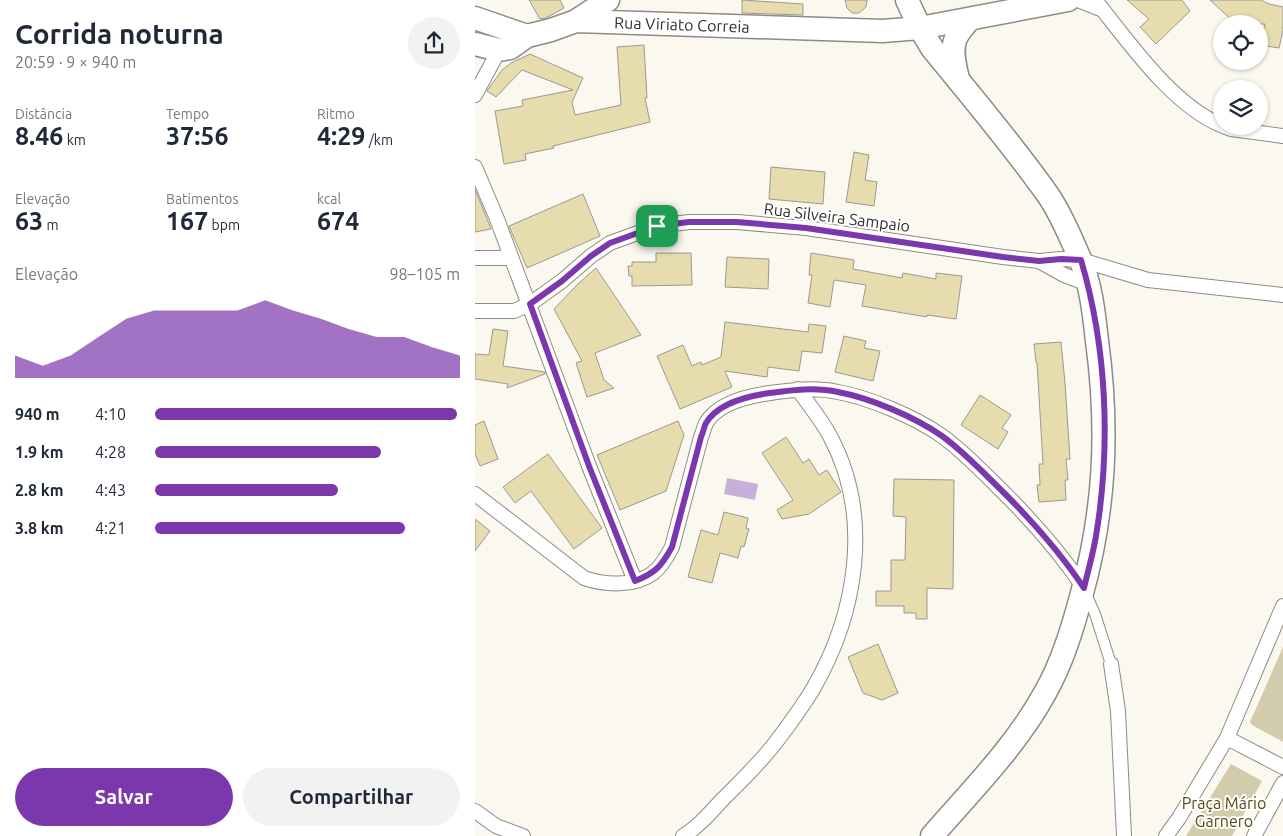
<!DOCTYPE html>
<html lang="pt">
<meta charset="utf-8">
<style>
:root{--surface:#fff;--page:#f2f2f3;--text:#1f2937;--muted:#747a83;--accent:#7b38ac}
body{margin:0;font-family:Ubuntu,sans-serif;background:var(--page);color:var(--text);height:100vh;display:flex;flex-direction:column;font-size:19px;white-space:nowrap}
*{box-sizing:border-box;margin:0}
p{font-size:16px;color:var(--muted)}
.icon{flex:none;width:28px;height:28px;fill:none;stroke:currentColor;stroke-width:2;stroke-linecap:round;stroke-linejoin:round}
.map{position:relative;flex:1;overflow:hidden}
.details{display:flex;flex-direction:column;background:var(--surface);width:475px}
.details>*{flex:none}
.buttons{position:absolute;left:738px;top:15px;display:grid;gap:10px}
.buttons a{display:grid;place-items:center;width:55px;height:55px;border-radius:50%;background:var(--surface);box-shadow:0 1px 4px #0004;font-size:25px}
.pin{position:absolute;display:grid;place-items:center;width:42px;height:42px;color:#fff;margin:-21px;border-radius:10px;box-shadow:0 2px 8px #0006}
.round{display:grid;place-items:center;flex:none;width:52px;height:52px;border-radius:26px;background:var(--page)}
.head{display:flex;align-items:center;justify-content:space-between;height:85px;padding:0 15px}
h1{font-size:28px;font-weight:700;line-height:38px}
.figures{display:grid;grid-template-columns:repeat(3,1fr);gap:8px;height:85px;padding:5px 15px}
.figures div{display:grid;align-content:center}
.figures b{font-size:25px;font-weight:700}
.figures small{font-size:14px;font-weight:400}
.figures p{font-size:14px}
.chart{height:140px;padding:10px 15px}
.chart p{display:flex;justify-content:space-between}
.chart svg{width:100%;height:90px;margin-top:5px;fill:var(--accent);opacity:.7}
.button{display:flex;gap:10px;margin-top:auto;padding:10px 15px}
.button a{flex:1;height:58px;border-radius:30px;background:var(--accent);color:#fff;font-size:20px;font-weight:700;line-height:58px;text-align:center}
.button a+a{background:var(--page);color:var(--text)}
ul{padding:0 15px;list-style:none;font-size:16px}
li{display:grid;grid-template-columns:80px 60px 1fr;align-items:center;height:38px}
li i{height:12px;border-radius:6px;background:var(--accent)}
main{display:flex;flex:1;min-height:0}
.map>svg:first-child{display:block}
.green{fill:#d2cbac}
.water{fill:#c5b0da}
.building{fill:#e7dcad;stroke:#9b9990}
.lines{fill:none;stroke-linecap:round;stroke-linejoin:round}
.pedestrian-casing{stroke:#8d8c83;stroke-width:12}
.minor-casing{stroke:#8d8c83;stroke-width:16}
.primary-casing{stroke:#8d8c83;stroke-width:25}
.pedestrian{stroke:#fff;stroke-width:10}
.minor{stroke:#fff;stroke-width:14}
.primary{stroke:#fff;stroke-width:22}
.route-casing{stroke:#fff;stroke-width:10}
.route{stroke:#7b38ac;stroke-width:6}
.labels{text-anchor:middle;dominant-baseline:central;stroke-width:4;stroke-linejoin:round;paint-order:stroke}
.street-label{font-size:16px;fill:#31302d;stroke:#fff}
.park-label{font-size:16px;fill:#554911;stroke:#fff}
</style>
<main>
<section class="details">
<div class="head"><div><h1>Corrida noturna</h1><p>20:59 · 9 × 940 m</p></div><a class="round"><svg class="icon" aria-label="share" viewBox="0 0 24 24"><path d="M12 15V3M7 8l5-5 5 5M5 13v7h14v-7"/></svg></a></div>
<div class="figures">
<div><p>Distância</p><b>8.46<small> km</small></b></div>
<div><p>Tempo</p><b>37:56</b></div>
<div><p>Ritmo</p><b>4:29<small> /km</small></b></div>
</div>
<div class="figures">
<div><p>Elevação</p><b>63<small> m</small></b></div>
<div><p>Batimentos</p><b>167<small> bpm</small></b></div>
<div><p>kcal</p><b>674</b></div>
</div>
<div class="chart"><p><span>Elevação</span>98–105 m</p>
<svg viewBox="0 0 160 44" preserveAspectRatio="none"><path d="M0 44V33L10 38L20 33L30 24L40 15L50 11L60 11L70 11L80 11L90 6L100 11L110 15L120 20L130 24L140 24L150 29L160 33V44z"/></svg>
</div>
<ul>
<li><b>940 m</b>4:10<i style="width:99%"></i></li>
<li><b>1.9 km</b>4:28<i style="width:74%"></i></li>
<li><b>2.8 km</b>4:43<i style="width:60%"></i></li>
<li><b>3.8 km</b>4:21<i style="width:82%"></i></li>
</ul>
<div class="button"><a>Salvar</a><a>Compartilhar</a></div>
</section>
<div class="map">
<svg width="808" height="836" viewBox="0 0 808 836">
<rect width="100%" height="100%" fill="#fbf9ef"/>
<path class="green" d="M 808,647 L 808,742 L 777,725 L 775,722 Z
M 756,764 L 787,781 L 757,836 L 711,836 Z"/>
<path class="water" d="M 252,478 L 283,484 L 280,500 L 249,494 Z"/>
<path class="building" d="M 54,0 L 85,0 L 89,8 L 71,18 L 65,19 Z
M 267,0 L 328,4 L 328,15 L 267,13 Z
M 370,0 L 392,0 L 391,7 L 384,13 L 377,13 L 372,8 Z
M 652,0 L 707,0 L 715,11 L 681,44 L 665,27 L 674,19 Z
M 735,0 L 786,0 L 794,4 L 808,7 L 808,30 L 804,48 L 784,45 L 790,24 L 761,24 Z
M 169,45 L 172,98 L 170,98 L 175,122 L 78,146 L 79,148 L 50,154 L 51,160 L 29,164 L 20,111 L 48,106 L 47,100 L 98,90 L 47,70 L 21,97 L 12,91 L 27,70 L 36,63 L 55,54 L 108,78 L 97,102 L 100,115 L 146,105 L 142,47 Z
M 379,152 L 394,155 L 390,180 L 402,182 L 399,206 L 371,202 Z
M 296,167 L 350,172 L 348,204 L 294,199 Z
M 0,189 L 16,229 L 0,232 Z
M 108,194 L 125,236 L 52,268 L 34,226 Z
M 181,253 L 216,253 L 217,285 L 157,286 L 157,276 L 154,276 L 153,266 L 157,266 L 157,262 L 181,262 Z
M 336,253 L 379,260 L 378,269 L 427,278 L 428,273 L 461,279 L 461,273 L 487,276 L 481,319 L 452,315 L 452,317 L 387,306 L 391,285 L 359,280 L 355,307 L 333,303 L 337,275 L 334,275 Z
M 252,257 L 294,259 L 293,289 L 250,287 Z
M 121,268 L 166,335 L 120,353 L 129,380 L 139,388 L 112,397 L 101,363 L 107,361 L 79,309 L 103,284 Z
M 250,322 L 333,332 L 334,324 L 351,326 L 347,353 L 327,351 L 324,371 L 293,367 L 292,377 L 250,371 L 257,387 L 205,409 L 182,356 L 208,345 L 217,366 L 226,362 L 227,365 L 246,357 Z
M 18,329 L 33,331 L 28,366 L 70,372 L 70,374 L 32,388 L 33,384 L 0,379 L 0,354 L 14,355 Z
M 369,336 L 391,341 L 389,348 L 405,351 L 398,381 L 360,372 Z
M 586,342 L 590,383 L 595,459 L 591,459 L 593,480 L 590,480 L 591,500 L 564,502 L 562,485 L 565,485 L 564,464 L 568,464 L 562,362 L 561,362 L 559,344 Z
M 505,395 L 536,415 L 527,428 L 533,432 L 523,449 L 486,425 Z
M 9,421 L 23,459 L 5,466 L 0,454 L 0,425 Z
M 203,421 L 209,435 L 191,491 L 145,510 L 122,455 Z
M 311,437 L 328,463 L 334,459 L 344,475 L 352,470 L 366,492 L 334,514 L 307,519 L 302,510 L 318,500 L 287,453 Z
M 73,454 L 127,528 L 99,549 L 56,491 L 40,503 L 28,487 Z
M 419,479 L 479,480 L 478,589 L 452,588 L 452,619 L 441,619 L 441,613 L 429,613 L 429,606 L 401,606 L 401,591 L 416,591 L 416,560 L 430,560 L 431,517 L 418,516 Z
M 249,512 L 273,518 L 271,528 L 274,529 L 269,547 L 266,546 L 263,558 L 245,553 L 237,583 L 213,577 L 226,530 L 243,535 Z
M 0,519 L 15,531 L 0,551 Z
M 403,644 L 423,693 L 407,700 L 388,693 L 373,657 Z"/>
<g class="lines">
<defs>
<path id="pedestrian" d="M 610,592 L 620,614 L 636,664"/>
<path id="minor" d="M 603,0 L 628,10
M 620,0 C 653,41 697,105 746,125
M 0,95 L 24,50
M 748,126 L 756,129 L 808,136
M 0,167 L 22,219 L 114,466 L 160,581
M 0,258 L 36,258
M 564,261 L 589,275 L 613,284
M 0,311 L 39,311 L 55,304 L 87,281 L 116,256 L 135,243 L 182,226 L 214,222 L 262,222 L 331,228 L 528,257 L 564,261 L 586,259 L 606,260 L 673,280 L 808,295
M 0,494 L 109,578 C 129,585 160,587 178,573 C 187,566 192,557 197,547 L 226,437 C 228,433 229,427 231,423 C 243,403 273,396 295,393 C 317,390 340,387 363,392 C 395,398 440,417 467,436 C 485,449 502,466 518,482 C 552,515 583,549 609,588
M 636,664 L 643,711 L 649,836
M 752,738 L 808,767
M 0,811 L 21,826 L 48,836
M 208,836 C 223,827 235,813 247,800 C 266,781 285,763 301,742 C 314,725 327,707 338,689 C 382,613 398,516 355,436 C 346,419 333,404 323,389
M 691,836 L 704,818 L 752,738 L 808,606
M 779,836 L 808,783"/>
<g id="primary">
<path d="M 432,0 L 445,28 L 457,48 C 496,96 537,144 573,195 C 584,211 597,240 605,259 C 616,284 619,314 622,341 C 634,430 630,511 606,597 C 597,630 587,663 570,693 C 541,746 496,791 457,836"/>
<path d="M 0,18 L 52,36"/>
<path d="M 101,21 L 133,0"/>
<path id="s1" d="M 0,44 L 24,50 L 35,48 L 52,36 L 76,30 L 101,21 L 408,31 L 445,28 L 593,0"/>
<path d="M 483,79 C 480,66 475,48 482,36 C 485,30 490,25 494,20"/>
</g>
</defs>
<use href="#pedestrian" class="pedestrian-casing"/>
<use href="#minor" class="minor-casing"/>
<use href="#primary" class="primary-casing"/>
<use href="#pedestrian" class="pedestrian"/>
<use href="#minor" class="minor"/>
<use href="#primary" class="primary"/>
</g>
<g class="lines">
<defs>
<path id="route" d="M 214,222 L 262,222 L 331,228 L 528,257 L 564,261 L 586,259 L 606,260 C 632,348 636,446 621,536 C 618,554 613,571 609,588 C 583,549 552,515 518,482 C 502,466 485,449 467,436 C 440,417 395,398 363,392 C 340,387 317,390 295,393 C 273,396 243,403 231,423 C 229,427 228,433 226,437 L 197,547 C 186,567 180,573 160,581 L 114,466 L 55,304 L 87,281 L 116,256 L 135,243 L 182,226 Z"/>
</defs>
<use href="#route" class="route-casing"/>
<use href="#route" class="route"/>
</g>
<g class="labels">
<g class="street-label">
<text stroke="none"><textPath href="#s1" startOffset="214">Rua Viriato Correia</textPath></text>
<text transform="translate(362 217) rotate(7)">Rua Silveira Sampaio</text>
</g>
<g class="park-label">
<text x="749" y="803">Praça Mário<tspan x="749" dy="18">Garnero</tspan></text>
</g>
</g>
</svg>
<div class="buttons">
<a><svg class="icon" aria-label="locate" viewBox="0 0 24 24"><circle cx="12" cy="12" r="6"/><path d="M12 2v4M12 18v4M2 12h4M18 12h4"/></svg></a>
<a><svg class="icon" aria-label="layers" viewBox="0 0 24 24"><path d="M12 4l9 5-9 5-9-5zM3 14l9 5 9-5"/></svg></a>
</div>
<div class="pin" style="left:182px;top:226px;background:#1e9e55"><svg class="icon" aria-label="arrive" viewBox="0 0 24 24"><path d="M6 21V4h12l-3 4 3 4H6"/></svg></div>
</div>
</main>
